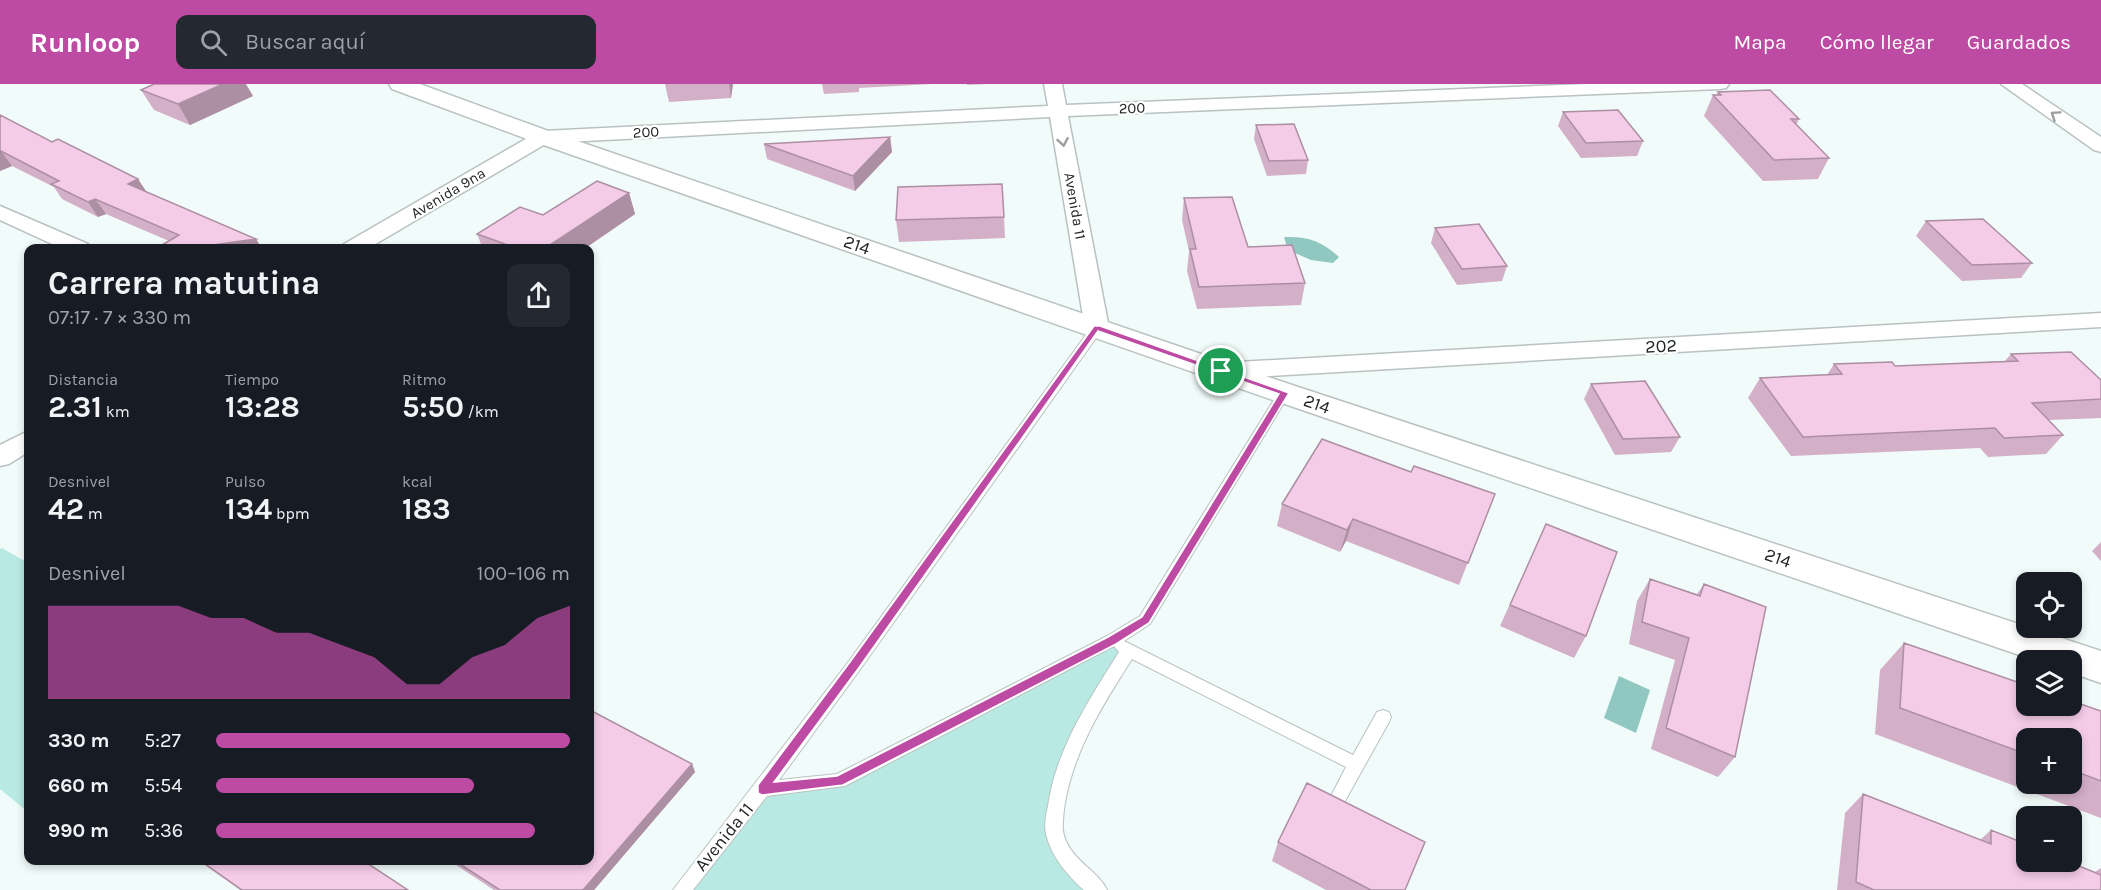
<!DOCTYPE html>
<html lang="es">
<meta charset="utf-8">
<style>
:root{--surface:#171b24;--page:#242831;--text:#f1f3f6;--muted:#9ea1a6;--accent:#bd4aa3}
body{margin:0;font-family:Karla,sans-serif;background:var(--page);color:var(--text);height:100vh;display:flex;flex-direction:column;font-size:22px;white-space:nowrap}
*{box-sizing:border-box;margin:0}
p{font-size:20px;color:var(--muted)}
.icon{flex:none;width:33px;height:33px;fill:none;stroke:currentColor;stroke-width:2;stroke-linecap:round;stroke-linejoin:round}
.map{position:relative;flex:1;overflow:hidden}
.sheet{position:absolute;left:24px;top:160px;width:570px;height:621px;display:flex;flex-direction:column;background:var(--surface);border-radius:12px;box-shadow:0 3px 9px #0003}
.sheet>*{flex:none}
.controls{position:absolute;left:2016px;top:488px;display:grid;gap:12px}
.controls a{display:grid;place-items:center;width:66px;height:66px;border-radius:12px;background:var(--surface);box-shadow:0 3px 9px #0003;font-size:30px}
.pin{position:absolute;display:grid;place-items:center;width:51px;height:51px;color:#fff;margin:-26px;border:3px solid #fff;border-radius:50%;box-shadow:0 2px 6px #0007}
.round{display:grid;place-items:center;flex:none;width:63px;height:63px;border-radius:12px;background:var(--page)}
.headline{display:flex;align-items:center;justify-content:space-between;height:102px;padding:0 24px}
h1{font-size:33px;font-weight:700;line-height:45px}
.stats{display:grid;grid-template-columns:repeat(3,1fr);gap:9px;height:102px;padding:6px 24px}
.stats div{display:grid;align-content:center}
.stats b{font-size:30px;font-weight:700}
.stats small{font-size:16px;font-weight:400}
.stats p{font-size:16px}
.chart{height:168px;padding:12px 24px}
.chart p{display:flex;justify-content:space-between}
.chart svg{width:100%;height:108px;margin-top:6px;fill:var(--accent);opacity:.7}
ul{padding:0 24px;list-style:none;font-size:20px}
li{display:grid;grid-template-columns:96px 72px 1fr;align-items:center;height:45px}
li i{height:15px;border-radius:8px;background:var(--accent)}
header{display:flex;align-items:center;gap:36px;box-sizing:border-box;height:84px;padding:0 30px;background:var(--accent);color:#fff}
header strong{font-size:28px}
nav{display:flex;gap:33px;margin-inline-start:auto;font-size:21px}
.search{width:420px;height:54px;background:var(--page);display:flex;align-items:center;gap:15px;box-sizing:border-box;padding:0 21px;border-radius:12px;color:var(--muted);font-size:22px}
.map>svg:first-child{display:block}
.green{fill:#b8eae3}
.water{fill:#90c8c1}
.lines{fill:none;stroke-linecap:round;stroke-linejoin:round}
.service-casing{stroke:#b9c2c1;stroke-width:2}
.minor-casing{stroke:#b9c2c1;stroke-width:3}
.tertiary-casing{stroke:#b9c2c1;stroke-width:3}
.service{fill:#fff;fill-rule:evenodd}
.minor{fill:#fff;fill-rule:evenodd}
.tertiary{fill:#fff;fill-rule:evenodd}
.wall{fill:#d3afc8;fill-rule:evenodd}
.shaded-wall{fill:#ac8fa2}
.building{fill:#f5cce8;stroke:#ac8fa2;stroke-width:1.5}
.oneway{stroke:#9c9d9d}
.route{fill:#bd4aa3;stroke:#fff;stroke-width:1.5;fill-rule:evenodd}
.labels{text-anchor:middle;dominant-baseline:central;stroke-width:4.5;stroke-linejoin:round;paint-order:stroke}
.far-street-label{font-size:15px;fill:#232626;stroke:#fff}
.street-label{font-size:18px;fill:#232626;stroke:#fff}
</style>
<header>
<strong>Runloop</strong>
<div class="search"><svg class="icon" aria-label="search" viewBox="0 0 24 24"><circle cx="10" cy="10" r="6"/><path d="M15 15l6 6"/></svg>Buscar aquí</div>
<nav><a>Mapa</a><a>Cómo llegar</a><a>Guardados</a></nav>
</header>
<div class="map">
<svg width="2101" height="806" viewBox="0 0 2101 806">
<rect width="100%" height="100%" fill="#f1fbf9"/>
<path class="green" d="M 2,464 L 28,479 L 28,728 L 0,705 L 0,465 Z
M 1112,556 L 1129,566 L 1068,674 L 1053,748 L 1098,806 L 685,806 L 762,705 L 839,697 Z"/>
<path class="water" d="M 1284,153 C 1307,152 1322,157 1339,173 L 1333,179 L 1311,176 L 1288,166 Z
M 1619,592 L 1650,606 L 1636,649 L 1604,634 Z"/>
<g class="lines">
<defs>
<path id="service" d="M 1097,240 L 1101,241 L 1103,244 L 1101,247 L 859,587 L 779,696 L 837,690 L 1107,552 L 1140,532 L 1280,306 L 1284,305 L 1290,309 L 1150,540 L 1124,557 L 1353,671 L 1377,628 L 1383,626 L 1389,628 L 1391,633 L 1389,638 L 1345,717 L 1339,720 L 1333,717 L 1331,712 L 1346,683 L 1132,575 C 1102,622 1072,669 1064,725 C 1063,737 1061,746 1066,757 C 1075,778 1100,789 1107,806 L 1084,806 C 1067,791 1051,772 1046,750 C 1044,741 1046,731 1048,722 C 1056,665 1089,616 1119,568 L 1114,562 L 845,702 L 767,712 L 693,806 L 673,806 L 849,577 L 1093,241 Z"/>
<path id="minor" d="M 1044,0 L 1062,0 L 1066,21 L 1587,0 L 1729,0 L 1726,4 L 1720,5 L 1068,32 L 1109,244 L 1105,249 L 1097,251 L 1089,249 L 1085,244 L 1050,33 L 547,59 L 367,165 L 341,165 L 344,160 L 536,49 L 543,47 L 1048,22 Z
M 2001,0 L 2022,0 L 2101,53 L 2101,68 L 2094,66 Z
M 0,122 L 88,160 L 91,165 L 63,165 L 0,136 Z
M 2101,229 L 2101,243 L 1221,295 L 1212,293 L 1209,287 L 1212,281 L 1221,279 Z
M 28,347 L 28,368 L 9,380 L 0,382 L 0,361 Z"/>
<path id="tertiary" d="M 389,0 L 420,0 L 551,48 L 1295,302 L 2101,567 L 2101,599 L 2072,589 L 2072,576 L 2034,576 L 1273,316 L 535,58 L 392,5 Z"/>
</defs>
<use href="#service" class="service-casing"/>
<use href="#minor" class="minor-casing"/>
<use href="#tertiary" class="tertiary-casing"/>
<use href="#service" class="service"/>
<use href="#minor" class="minor"/>
<use href="#tertiary" class="tertiary"/>
</g>
<path class="wall" d="M 665,0 L 733,0 L 731,14 L 669,18 Z
M 822,0 L 932,0 L 859,4 L 859,8 L 824,10 Z
M 967,0 L 987,0 L 967,1 Z
M 141,6 L 253,12 L 190,41 L 154,26 Z
M 1718,8 L 1799,35 L 1796,41 L 1829,74 L 1818,95 L 1763,97 L 1704,32 L 1713,11 L 1716,11 Z
M 1563,28 L 1643,57 L 1637,72 L 1581,74 L 1558,42 Z
M 0,31 L 146,108 L 256,155 L 262,165 L 155,165 L 169,157 L 106,130 L 98,133 L 62,115 L 54,103 L 12,82 L 0,87 Z
M 1256,41 L 1308,76 L 1306,90 L 1267,92 L 1254,55 Z
M 890,53 L 892,68 L 855,107 L 767,75 L 764,60 Z
M 629,109 L 635,130 L 584,165 L 483,165 L 477,150 L 543,131 Z
M 1184,114 L 1248,163 L 1305,199 L 1301,221 L 1197,225 L 1187,187 L 1189,167 L 1182,136 Z
M 1004,133 L 1005,154 L 899,158 L 896,136 Z
M 1926,137 L 2032,179 L 2021,194 L 1962,197 L 1916,152 Z
M 1435,144 L 1507,182 L 1502,197 L 1457,201 L 1431,159 Z
M 2011,270 L 2101,296 L 2101,334 L 2049,336 L 2063,351 L 2046,370 L 1988,373 L 1980,364 L 1791,372 L 1748,314 L 1760,294 L 1827,291 L 1834,280 L 1895,282 L 2005,277 Z
M 1591,300 L 1680,353 L 1671,368 L 1615,371 L 1584,315 Z
M 1411,388 L 1495,410 L 1459,501 L 1346,457 L 1340,468 L 1277,442 L 1282,420 Z
M 1546,440 L 1586,552 L 1574,574 L 1500,542 Z
M 2101,458 L 2101,477 L 2092,467 Z
M 1650,495 L 1697,510 L 1704,500 L 1735,673 L 1718,693 L 1651,665 L 1675,576 L 1629,560 L 1637,517 Z
M 1904,559 L 2101,627 L 2101,734 L 1875,650 L 1880,586 ZM 2026,654 L 2072,654 L 2072,699 L 2026,699 Z
M 692,680 L 695,688 L 594,806 L 494,806 L 450,777 L 590,777 Z
M 1863,710 L 1980,756 L 1991,746 L 2095,788 L 2101,784 L 2101,806 L 1837,806 L 1845,729 Z
M 1278,758 L 1405,806 L 1326,806 L 1272,777 Z
M 199,777 L 364,777 L 408,806 L 240,806 Z"/>
<path class="shaded-wall" d="M 223,0 L 246,0 L 253,12 L 190,41 L 178,20 Z
M 729,0 L 733,0 L 731,14 Z
M 890,53 L 892,68 L 855,107 L 853,92 Z
M 0,67 L 1,67 L 12,82 L 0,87 Z
M 138,95 L 148,110 L 128,100 Z
M 629,109 L 635,130 L 584,165 L 544,165 Z
M 95,115 L 106,130 L 98,133 L 88,118 Z
M 256,155 L 262,165 L 184,165 Z
M 1353,435 L 1346,457 L 1340,468 L 1347,446 Z
M 692,680 L 695,688 L 594,806 L 583,806 Z"/>
<path class="building" d="M 154,0 L 223,0 L 178,20 L 141,6 Z
M 1770,6 L 1799,35 L 1791,35 L 1829,74 L 1774,76 L 1713,11 L 1721,11 L 1718,8 Z
M 1618,26 L 1643,57 L 1586,59 L 1563,28 Z
M 0,31 L 52,58 L 58,55 L 138,95 L 128,100 L 256,155 L 184,165 L 155,165 L 179,151 L 95,115 L 88,118 L 51,100 L 59,97 L 1,67 L 0,67 Z
M 1294,40 L 1308,76 L 1269,77 L 1256,41 Z
M 890,53 L 853,92 L 764,60 Z
M 597,97 L 629,109 L 544,165 L 519,165 L 477,150 L 520,123 L 543,131 Z
M 1002,100 L 1004,133 L 896,136 L 898,103 Z
M 1232,113 L 1248,163 L 1292,161 L 1305,199 L 1199,203 L 1190,165 L 1196,165 L 1184,114 Z
M 1983,135 L 2032,179 L 1972,181 L 1926,137 Z
M 1479,140 L 1507,182 L 1462,185 L 1435,144 Z
M 2071,268 L 2101,296 L 2101,315 L 2032,319 L 2063,351 L 2004,354 L 1995,344 L 1803,353 L 1760,294 L 1842,290 L 1834,280 L 1892,278 L 1895,282 L 2018,277 L 2011,270 Z
M 1645,297 L 1680,353 L 1623,355 L 1591,300 Z
M 1322,355 L 1411,388 L 1414,382 L 1495,410 L 1468,479 L 1353,435 L 1347,446 L 1282,420 Z
M 1546,440 L 1617,468 L 1586,552 L 1510,521 Z
M 1650,495 L 1700,512 L 1704,500 L 1766,523 L 1735,673 L 1666,644 L 1689,554 L 1642,538 Z
M 1904,559 L 2026,601 L 2026,621 L 2072,621 L 2072,617 L 2101,627 L 2101,697 L 2072,686 L 2072,654 L 2026,654 L 2026,670 L 1900,624 Z
M 590,626 L 692,680 L 583,806 L 500,806 L 455,777 L 590,777 Z
M 1307,699 L 1425,758 L 1405,806 L 1371,806 L 1278,758 Z
M 1863,710 L 1991,760 L 1991,746 L 2026,760 L 2026,777 L 2067,777 L 2101,791 L 2101,806 L 1874,806 L 1856,798 Z
M 201,777 L 364,777 L 408,806 L 242,806 Z"/>
<defs><path id="oneway-chevron" d="M-2-3.5L2.5 0L-2 3.5" fill="none" stroke-width="1.6" stroke-linecap="round" stroke-linejoin="round" transform="scale(1.5)"/></defs>
<g class="oneway">
<use href="#oneway-chevron" transform="translate(2055 31) rotate(-146)"/>
<use href="#oneway-chevron" transform="translate(1063 58) rotate(80)"/>
</g>
<path class="route" d="M 1094,242 L 1100,242 L 1289,309 L 1149,539 L 1116,560 L 843,701 L 762,711 L 758,709 L 758,701 L 850,578 ZM 1098,247 L 1279,310 L 1142,533 L 1108,553 L 837,692 L 774,698 L 858,585 Z"/>
<g class="labels">
<g class="far-street-label">
<text transform="translate(1132 24) rotate(-2)">200</text>
<text transform="translate(646 48) rotate(-3)">200</text>
<text transform="translate(448 109) rotate(-31)">Avenida 9na</text>
<text transform="translate(1075 122) rotate(80)">Avenida 11</text>
</g>
<g class="street-label">
<text transform="translate(857 161) rotate(19)">214</text>
<text transform="translate(1661 262) rotate(-3)">202</text>
<text transform="translate(1317 320) rotate(19)">214</text>
<text transform="translate(1778 474) rotate(19)">214</text>
<text transform="translate(724 753) rotate(-51)">Avenida 11</text>
</g>
</g>
</svg>
<div class="controls">
<a><svg class="icon" aria-label="locate" viewBox="0 0 24 24"><circle cx="12" cy="12" r="6"/><path d="M12 2v4M12 18v4M2 12h4M18 12h4"/></svg></a>
<a><svg class="icon" aria-label="layers" viewBox="0 0 24 24"><path d="M12 4l9 5-9 5-9-5zM3 14l9 5 9-5"/></svg></a>
<a>+</a>
<a>−</a>
</div>
<div class="pin" style="left:1221px;top:287px;background:#1e9e55"><svg class="icon" aria-label="arrive" viewBox="0 0 24 24"><path d="M6 21V4h12l-3 4 3 4H6"/></svg></div>
<section class="sheet">
<div class="headline"><div><h1>Carrera matutina</h1><p>07:17 · 7 × 330 m</p></div><a class="round"><svg class="icon" aria-label="share" viewBox="0 0 24 24"><path d="M12 15V3M7 8l5-5 5 5M5 13v7h14v-7"/></svg></a></div>
<div class="stats">
<div><p>Distancia</p><b>2.31<small> km</small></b></div>
<div><p>Tiempo</p><b>13:28</b></div>
<div><p>Ritmo</p><b>5:50<small> /km</small></b></div>
</div>
<div class="stats">
<div><p>Desnivel</p><b>42<small> m</small></b></div>
<div><p>Pulso</p><b>134<small> bpm</small></b></div>
<div><p>kcal</p><b>183</b></div>
</div>
<div class="chart"><p><span>Desnivel</span>100–106 m</p>
<svg viewBox="0 0 160 44" preserveAspectRatio="none"><path d="M0 44V6L10 6L20 6L30 6L40 6L50 11L60 11L70 17L80 17L90 22L100 27L110 38L120 38L130 27L140 22L150 11L160 6V44z"/></svg>
</div>
<ul>
<li><b>330 m</b>5:27<i style="width:100%"></i></li>
<li><b>660 m</b>5:54<i style="width:73%"></i></li>
<li><b>990 m</b>5:36<i style="width:90%"></i></li>
</ul>
</section>
</div>
